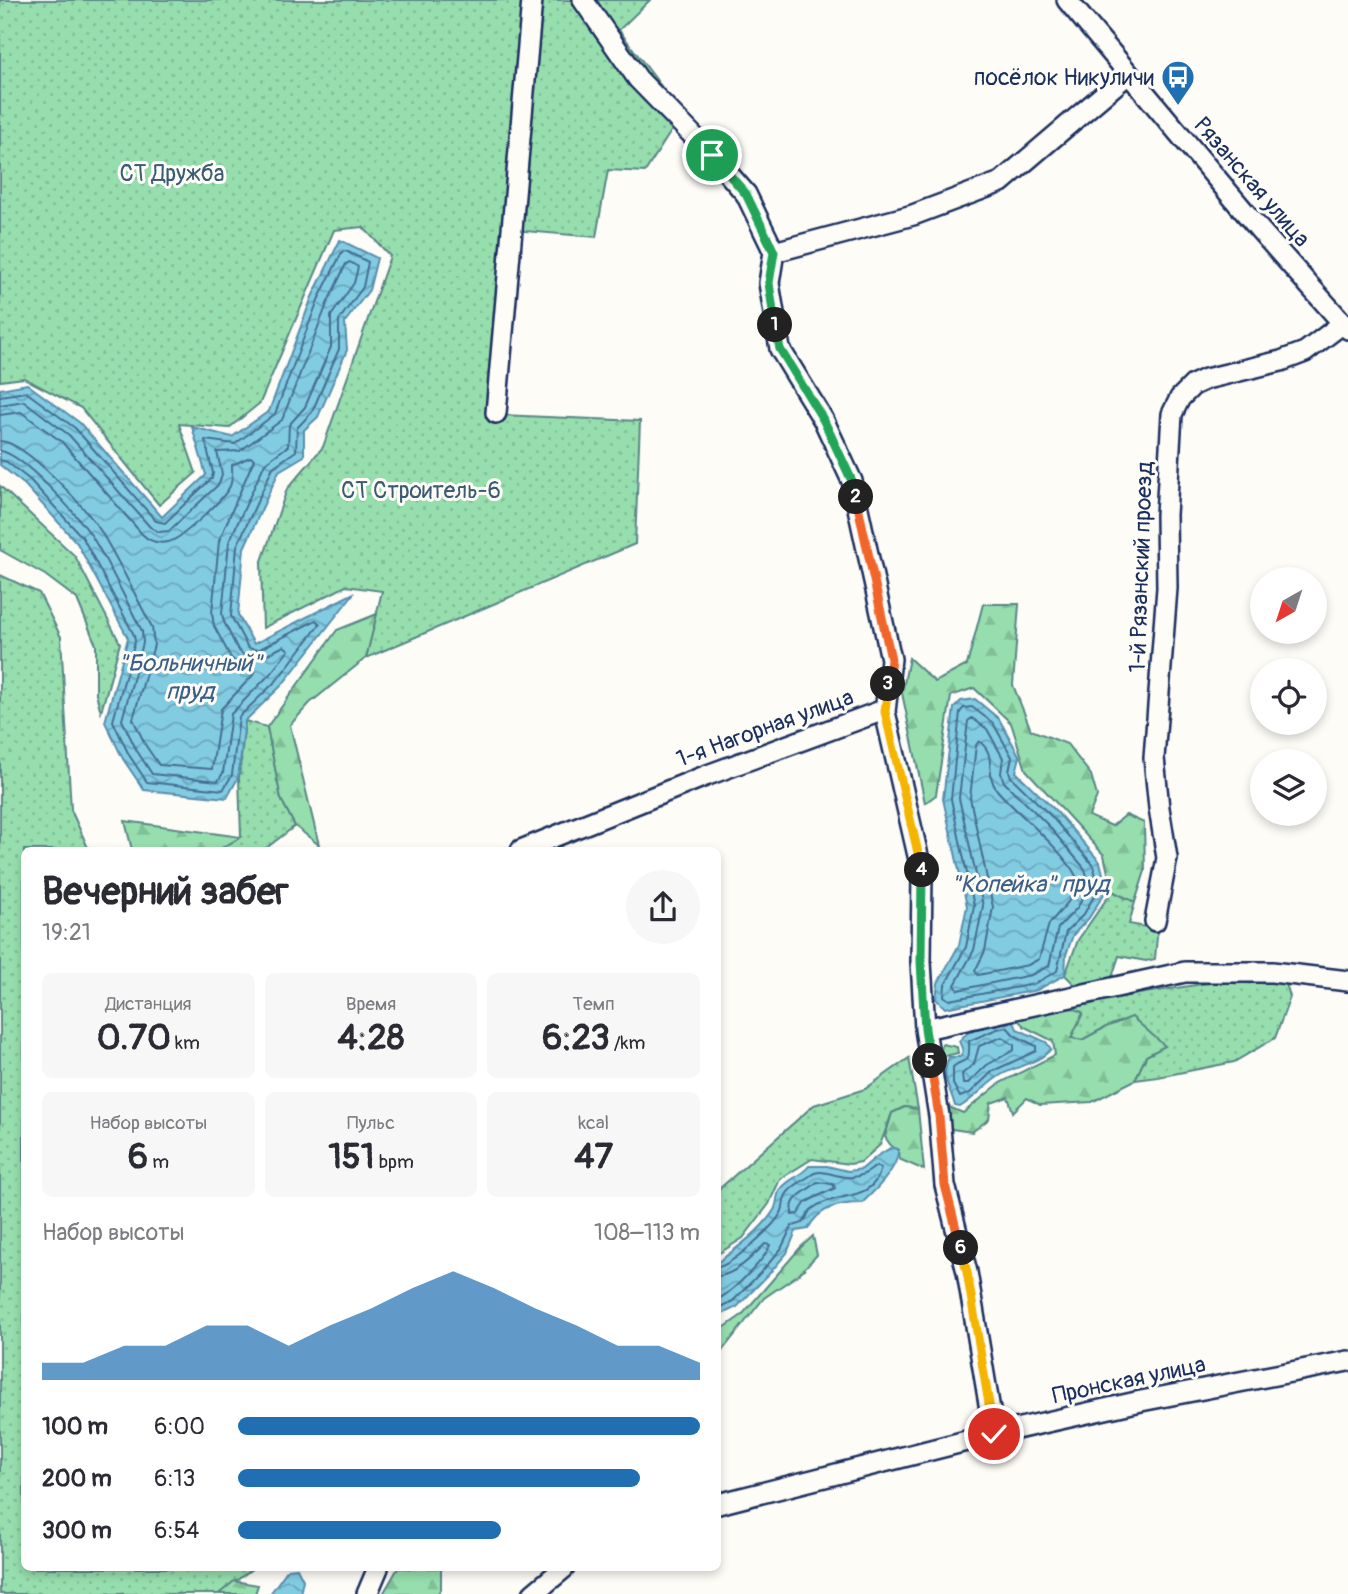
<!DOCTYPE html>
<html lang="ru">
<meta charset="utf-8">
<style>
:root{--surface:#fff;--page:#f7f7f7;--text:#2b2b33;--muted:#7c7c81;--accent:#1f6fb2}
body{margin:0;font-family:Pangolin,sans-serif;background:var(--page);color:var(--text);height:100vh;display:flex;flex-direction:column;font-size:26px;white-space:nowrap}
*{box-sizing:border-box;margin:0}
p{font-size:23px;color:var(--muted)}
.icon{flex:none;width:38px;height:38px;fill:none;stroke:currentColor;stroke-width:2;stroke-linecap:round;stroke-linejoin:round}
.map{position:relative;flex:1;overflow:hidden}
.side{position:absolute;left:21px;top:847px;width:700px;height:724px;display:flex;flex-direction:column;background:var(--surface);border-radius:10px;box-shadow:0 4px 10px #0003}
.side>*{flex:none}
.needle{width:46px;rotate:219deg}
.tools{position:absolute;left:1250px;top:567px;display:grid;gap:14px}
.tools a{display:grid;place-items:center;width:77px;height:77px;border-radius:50%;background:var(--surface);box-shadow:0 4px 10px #0003;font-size:35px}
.pin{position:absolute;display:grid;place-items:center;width:60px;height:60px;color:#fff;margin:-30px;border:4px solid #fff;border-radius:50%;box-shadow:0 2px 7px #0007}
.km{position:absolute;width:35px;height:35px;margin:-18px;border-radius:50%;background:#222;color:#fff;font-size:19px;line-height:35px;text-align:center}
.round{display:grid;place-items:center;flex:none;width:74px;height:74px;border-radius:37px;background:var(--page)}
.summary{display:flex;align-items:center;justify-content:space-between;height:119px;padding:0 21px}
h1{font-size:38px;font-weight:700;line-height:52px}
.stats{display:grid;grid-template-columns:repeat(3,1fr);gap:10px;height:119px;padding:7px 21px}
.stats div{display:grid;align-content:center;border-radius:10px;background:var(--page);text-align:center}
.stats b{font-size:35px;font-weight:700}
.stats small{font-size:19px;font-weight:400}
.stats p{font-size:19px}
.chart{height:196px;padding:14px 21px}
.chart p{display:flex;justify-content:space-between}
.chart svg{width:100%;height:126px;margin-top:7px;fill:var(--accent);opacity:.7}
ul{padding:0 21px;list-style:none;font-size:23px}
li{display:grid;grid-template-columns:112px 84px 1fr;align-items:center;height:52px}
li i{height:18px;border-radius:9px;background:var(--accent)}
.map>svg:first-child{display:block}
.green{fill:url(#green-dots);stroke:#588686;stroke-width:2}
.forest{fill:url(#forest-firs);stroke:#588686;stroke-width:2}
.water{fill:url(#water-waves);stroke:#598dad;stroke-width:2}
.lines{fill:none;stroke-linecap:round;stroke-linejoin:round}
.shore{stroke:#446e93;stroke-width:2}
.minor-casing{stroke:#1b2f5e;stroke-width:24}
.minor{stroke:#fdfcf7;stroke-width:19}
.split-1-casing{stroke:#fff;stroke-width:14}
.split-2-casing{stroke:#fff;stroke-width:14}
.split-3-casing{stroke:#fff;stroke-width:14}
.split-4-casing{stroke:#fff;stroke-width:14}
.split-5-casing{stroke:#fff;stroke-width:14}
.split-6-casing{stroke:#fff;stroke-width:14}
.split-7-casing{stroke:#fff;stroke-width:14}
.split-1{stroke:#22a559;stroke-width:9}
.split-2{stroke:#22a559;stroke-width:9}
.split-3{stroke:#f0652b;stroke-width:9}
.split-4{stroke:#f5b400;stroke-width:9}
.split-5{stroke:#22a559;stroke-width:9}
.split-6{stroke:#f0652b;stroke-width:9}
.split-7{stroke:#f5b400;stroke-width:9}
.labels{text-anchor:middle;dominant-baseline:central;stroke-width:6;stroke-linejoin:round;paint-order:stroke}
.poi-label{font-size:23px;fill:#1b2f5e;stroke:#fdfcf7;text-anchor:end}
.park-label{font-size:23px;fill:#3a5b72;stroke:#fdfcf7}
.street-label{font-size:23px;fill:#1b2f5e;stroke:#fdfcf7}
.water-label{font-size:24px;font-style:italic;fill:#3a5e86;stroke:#fdfcf7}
</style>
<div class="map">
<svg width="1348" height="1594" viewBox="0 0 1348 1594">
<defs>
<pattern id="green-dots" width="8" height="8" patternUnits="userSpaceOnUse" patternTransform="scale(1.75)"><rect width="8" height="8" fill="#96dead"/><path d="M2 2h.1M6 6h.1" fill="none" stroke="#81bf97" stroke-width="1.8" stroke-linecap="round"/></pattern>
<pattern id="forest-firs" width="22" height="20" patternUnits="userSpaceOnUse" patternTransform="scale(1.75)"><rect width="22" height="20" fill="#96dead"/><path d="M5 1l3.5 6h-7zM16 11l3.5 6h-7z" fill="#81bf97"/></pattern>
<pattern id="water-waves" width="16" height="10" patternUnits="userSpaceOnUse" patternTransform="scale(1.75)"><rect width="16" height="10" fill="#82cce2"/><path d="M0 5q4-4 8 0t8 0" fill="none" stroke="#6aa6ba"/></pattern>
</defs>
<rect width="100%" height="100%" fill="#fdfcf7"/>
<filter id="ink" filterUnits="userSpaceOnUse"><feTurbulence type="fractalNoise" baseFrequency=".0143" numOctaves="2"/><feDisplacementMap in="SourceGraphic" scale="14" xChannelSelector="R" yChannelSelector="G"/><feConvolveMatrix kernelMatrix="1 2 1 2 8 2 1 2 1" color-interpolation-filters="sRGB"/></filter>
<g filter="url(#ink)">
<path class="green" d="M 0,0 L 650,0 L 619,30 L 682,114 L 645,172 L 608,170 L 596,237 L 513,230 L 499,415 L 640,421 L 635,544 L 366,658 L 382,591 L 346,586 L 263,628 L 261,564 L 287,489 L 323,447 L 390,256 L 363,227 L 334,230 L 260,403 L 229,428 L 179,424 L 196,473 L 159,505 L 81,408 L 24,378 L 0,381 Z
M 0,486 L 75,556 L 120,643 L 101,712 L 96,694 L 96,645 L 77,599 L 45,575 L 0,550 Z
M 0,575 L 39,593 L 61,637 L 71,810 L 89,850 L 24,850 L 24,1568 L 253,1568 L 219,1594 L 0,1594 Z
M 245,721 L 267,727 L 281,799 L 295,826 L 265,849 L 218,850 L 241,836 L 239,778 Z
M 1112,891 L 1135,902 L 1129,924 L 1146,927 L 1152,924 L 1158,925 L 1155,959 L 1146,961 L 1119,956 L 1111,980 L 1074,984 L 1065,975 L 1078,940 Z
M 1285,980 L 1290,997 L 1275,1038 L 1234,1062 L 1158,1077 L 1135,1080 L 1146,1056 L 1164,1046 L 1106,1027 L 1082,1040 L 1071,1038 L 1068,1005 L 1215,982 Z
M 909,1058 L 918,1109 L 904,1107 L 892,1113 L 880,1145 L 861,1162 L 850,1164 L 812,1159 L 780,1179 L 769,1204 L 743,1238 L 718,1254 L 718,1190 L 814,1105 L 865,1089 Z"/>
<path class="forest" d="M 983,604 L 1019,604 L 1013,685 L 1031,730 L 1067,744 L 1091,775 L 1097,796 L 1089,816 L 1112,826 L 1126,815 L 1144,823 L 1145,871 L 1135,902 L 1112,891 L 1104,855 L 1026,770 L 1011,723 L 974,688 L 951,696 L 936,795 L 925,803 L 902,693 L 909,658 L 935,682 L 967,665 Z
M 377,614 L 366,658 L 310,703 L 290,725 L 319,845 L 295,826 L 281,799 L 267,727 L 337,630 Z
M 125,821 L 241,837 L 218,850 L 132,850 Z
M 1068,1005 L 1083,1013 L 1071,1038 L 1082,1040 L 1106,1027 L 1132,1017 L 1165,1046 L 1146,1056 L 1135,1080 L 1092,1102 L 1040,1105 L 1027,1098 L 1013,1112 L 1008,1097 L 991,1103 L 989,1119 L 972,1132 L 952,1129 L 944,1114 L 937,1082 L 942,1044 L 957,1047 L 958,1053 L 945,1056 L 943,1086 L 949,1107 L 963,1113 L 1000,1083 L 1055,1055 L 1053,1041 L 1025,1027 L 1017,1019 Z
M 905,1107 L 918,1109 L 924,1170 L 899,1159 L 898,1150 L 892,1147 L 885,1137 L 892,1113 Z
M 813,1236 L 817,1255 L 799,1274 L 764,1298 L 718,1356 L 718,1332 L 742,1315 L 800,1248 Z
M 398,1568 L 441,1568 L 441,1589 L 437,1594 L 383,1594 Z
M 234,1581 L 258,1585 L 255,1594 L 219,1594 Z"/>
<path class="water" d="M 340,240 L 377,258 L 369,290 L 345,322 L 347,350 L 318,417 L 304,430 L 304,456 L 279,471 L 244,548 L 238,615 L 254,644 L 354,593 L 282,685 L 245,721 L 238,778 L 227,798 L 144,790 L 123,759 L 105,722 L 128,638 L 77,543 L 25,485 L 0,465 L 0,389 L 27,384 L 80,423 L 162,517 L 206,475 L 192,427 L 232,437 L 269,411 L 312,297 Z
M 975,699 L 999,719 L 1020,757 L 1016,772 L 1057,812 L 1100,862 L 1107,889 L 1089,918 L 1073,935 L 1066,955 L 1065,975 L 1037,990 L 945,1008 L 936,999 L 938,983 L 959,945 L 967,906 L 943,799 L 954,708 L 961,701 Z
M 1013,1019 L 1017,1029 L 1046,1042 L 1051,1049 C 1040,1063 1016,1066 1001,1075 C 986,1084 975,1098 960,1107 L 955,1106 C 950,1086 940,1078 949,1057 L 960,1057 L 963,1051 L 959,1041 C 969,1027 997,1022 1013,1019 Z
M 892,1147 L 898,1150 C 899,1167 875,1191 862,1203 C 839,1203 819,1207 808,1229 L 796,1231 L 787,1253 L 768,1275 L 737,1307 L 718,1316 L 718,1262 C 736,1249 762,1230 774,1210 C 778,1204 776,1195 780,1190 C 788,1179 801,1176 809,1166 L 827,1166 L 848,1171 L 862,1169 L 876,1157 Z
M 297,1568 L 303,1580 L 300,1594 L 270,1594 L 288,1569 Z"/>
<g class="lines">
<path class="shore" d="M 0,396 L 26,392 L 75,428 L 156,521 L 165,523 L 212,478 L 213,473 L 205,440 L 235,444 L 275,414 L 318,300 L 342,252 L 346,251 L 368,262 L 363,287 L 339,320 L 339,349 L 312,412 L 297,428 L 296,451 L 273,467 L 237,546 L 231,616 L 248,648 L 258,650 L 316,620 L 320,624 L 277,680 L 239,717 L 232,775 L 223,790 L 147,782 L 129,755 L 113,721 L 135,641 L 134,635 L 83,538 L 30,480 L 7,462 L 0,460
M 0,405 L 24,401 L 69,435 L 150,527 L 159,532 L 169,531 L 219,484 L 222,474 L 217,452 L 240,451 L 282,420 L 327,304 L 346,264 L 350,262 L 358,267 L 354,283 L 331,316 L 331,347 L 305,407 L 289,425 L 288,446 L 265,463 L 229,542 L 222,614 L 224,622 L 238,650 L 246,657 L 260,658 L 284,646 L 289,650 L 270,674 L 231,714 L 223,773 L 218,781 L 152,774 L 137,751 L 122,720 L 143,643 L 142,631 C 125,599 110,565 91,535 C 78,516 22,453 0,451
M 0,415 L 21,412 L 62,442 L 142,534 C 149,541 158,544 168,542 C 181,540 224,499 230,486 C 233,479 232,472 232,465 L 250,457 L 254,459 L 219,541 L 212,613 L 214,626 L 231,658 L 242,667 L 253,670 L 255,673 L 221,709 L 212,769 L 159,765 L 146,746 L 133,719 L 154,645 L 152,627 C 135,595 119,561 100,530 C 86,508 26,442 0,441
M 972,707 L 993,723 L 1012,757 L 1009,771 L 1011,777 L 1052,817 L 1093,865 L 1099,887 L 1084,914 L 1066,932 L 1057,971 L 1034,984 L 949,1000 L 944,996 L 945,985 L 966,947 L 974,906 L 951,799 L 960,712 L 964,708 Z
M 972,718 L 987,729 L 1003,758 L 1001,773 L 1004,782 L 1046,823 L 1085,869 L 1090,886 L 1077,908 L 1058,928 L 1049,966 L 1031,975 L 958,990 L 955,985 L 974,950 L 983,906 L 959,798 L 968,721 Z
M 979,741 C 998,755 984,774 997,790 C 1017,814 1072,856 1079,884 L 1068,902 L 1049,924 L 1039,959 L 1028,965 L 978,975 L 975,971 L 985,951 L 993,907 L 970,798 L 976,745 Z
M 1007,1027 L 1014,1035 L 1036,1046 L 1036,1051 L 993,1071 L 970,1093 L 960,1097 L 953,1084 L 953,1067 C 966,1056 970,1067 969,1041 L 997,1029 Z
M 1002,1037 L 1014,1045 L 1014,1050 L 987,1065 L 967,1084 L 963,1084 L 962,1074 L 974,1064 L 979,1046 Z
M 817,1182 L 833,1184 L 835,1188 L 806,1202 L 798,1214 L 792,1215 C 790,1195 805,1194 817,1182 Z
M 718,1267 C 732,1265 776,1225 782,1211 C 784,1206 783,1200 786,1195 C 791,1186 803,1181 811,1175 C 826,1163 847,1192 876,1166 L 881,1168 C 873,1204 835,1191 812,1209 C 807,1212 807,1220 802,1223 C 799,1225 795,1225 792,1226 L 781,1249 L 763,1270 L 733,1301 L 718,1308
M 718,1276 C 735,1275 753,1256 765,1244 L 770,1245 C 766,1259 731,1293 718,1299"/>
<defs>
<path id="minor" d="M 583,0 L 638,79 L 712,155 L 746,194 L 774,252 L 769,283 L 780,349 L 824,421 L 852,481 L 891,659 L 885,712 L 922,873 L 921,962 L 925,1029 L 939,1116 L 945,1185 L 967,1272 L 994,1434
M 1067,0 L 1259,229 L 1348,329
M 774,252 L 913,215 L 1001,182 L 1128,74
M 496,413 L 532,0
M 521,850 L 705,776 L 881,711 L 885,712
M 1155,921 L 1167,858 L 1159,808 L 1154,758 L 1167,588 L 1166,515 L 1172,414 L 1180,398 L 1193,385 L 1206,379 L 1281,361 L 1305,352 L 1342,324
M 925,1029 L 1185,972 L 1272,972 L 1348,981
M 718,1504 L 994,1434 L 1141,1401 L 1348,1361
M 367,1594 L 378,1568
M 533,1594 L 564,1568"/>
</defs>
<use href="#minor" class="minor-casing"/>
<use href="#minor" class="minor"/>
</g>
</g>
<g class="lines" filter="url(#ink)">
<defs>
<path id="split-1" d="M 712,155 L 746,194 L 774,252 L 769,283 L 775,325"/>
<path id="split-2" d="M 775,325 L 780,349 L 824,421 L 852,481 L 856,497"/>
<path id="split-3" d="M 856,497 L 891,659 L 888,684"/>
<path id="split-4" d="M 888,684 L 885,712 L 922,870"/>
<path id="split-5" d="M 922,870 L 921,962 L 925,1029 L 930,1061"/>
<path id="split-6" d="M 930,1061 L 939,1116 L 945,1185 L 961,1248"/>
<path id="split-7" d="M 961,1248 L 967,1272 L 994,1434"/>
</defs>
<use href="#split-1" class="split-1-casing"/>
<use href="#split-2" class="split-2-casing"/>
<use href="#split-3" class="split-3-casing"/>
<use href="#split-4" class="split-4-casing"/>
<use href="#split-5" class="split-5-casing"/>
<use href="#split-6" class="split-6-casing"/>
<use href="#split-7" class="split-7-casing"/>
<use href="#split-1" class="split-1"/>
<use href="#split-2" class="split-2"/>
<use href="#split-3" class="split-3"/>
<use href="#split-4" class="split-4"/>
<use href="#split-5" class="split-5"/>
<use href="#split-6" class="split-6"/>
<use href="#split-7" class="split-7"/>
</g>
<defs>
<symbol id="bus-pin" viewBox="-11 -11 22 30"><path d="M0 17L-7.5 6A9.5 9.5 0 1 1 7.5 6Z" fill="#1f6fb2" stroke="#fdfcf7"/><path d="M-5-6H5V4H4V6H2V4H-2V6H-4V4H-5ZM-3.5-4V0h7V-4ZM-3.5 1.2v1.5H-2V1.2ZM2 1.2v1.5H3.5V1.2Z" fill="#fff"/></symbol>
</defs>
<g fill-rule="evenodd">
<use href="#bus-pin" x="1159" y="58" width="38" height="52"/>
</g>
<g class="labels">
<g class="poi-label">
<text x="1154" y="77">посёлок Никуличи</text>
</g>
<g class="park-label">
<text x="172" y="173">СТ Дружба</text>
<text x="421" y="490">СТ Строитель-6</text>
</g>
<g class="street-label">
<text transform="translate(1252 182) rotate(49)">Рязанская улица</text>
<text transform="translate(1141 567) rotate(-88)">1-й Рязанский проезд</text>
<text transform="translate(765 728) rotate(-20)">1-я Нагорная улица</text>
<text transform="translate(1129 1380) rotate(-12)">Пронская улица</text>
</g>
<g class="water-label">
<text x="190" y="663">"Больничный"<tspan x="190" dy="28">пруд</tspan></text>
<text x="1030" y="884">"Копейка" пруд</text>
</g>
</g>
</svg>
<div class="tools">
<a><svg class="needle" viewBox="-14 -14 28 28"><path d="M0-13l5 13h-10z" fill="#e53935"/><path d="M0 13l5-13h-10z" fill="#7c7c81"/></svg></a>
<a><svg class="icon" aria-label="locate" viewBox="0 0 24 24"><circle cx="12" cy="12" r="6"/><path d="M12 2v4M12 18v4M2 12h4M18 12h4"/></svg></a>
<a><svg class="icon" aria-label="layers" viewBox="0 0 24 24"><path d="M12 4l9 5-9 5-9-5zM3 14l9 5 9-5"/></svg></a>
</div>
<div class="pin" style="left:712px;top:155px;background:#1e9e55"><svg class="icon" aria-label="arrive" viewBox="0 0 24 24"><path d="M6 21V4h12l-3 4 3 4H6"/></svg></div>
<div class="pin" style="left:994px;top:1434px;background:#d93025"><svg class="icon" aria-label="check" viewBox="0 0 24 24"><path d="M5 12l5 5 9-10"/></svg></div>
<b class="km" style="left:775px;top:325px">1</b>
<b class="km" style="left:856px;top:497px">2</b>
<b class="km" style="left:888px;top:684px">3</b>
<b class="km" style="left:922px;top:870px">4</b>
<b class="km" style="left:930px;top:1061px">5</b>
<b class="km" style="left:961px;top:1248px">6</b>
<section class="side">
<div class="summary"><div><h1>Вечерний забег</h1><p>19:21</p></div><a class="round"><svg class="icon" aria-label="share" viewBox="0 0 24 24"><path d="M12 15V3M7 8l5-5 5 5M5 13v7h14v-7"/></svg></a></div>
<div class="stats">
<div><p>Дистанция</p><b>0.70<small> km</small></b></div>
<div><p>Время</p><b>4:28</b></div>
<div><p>Темп</p><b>6:23<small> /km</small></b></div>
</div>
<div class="stats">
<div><p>Набор высоты</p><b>6<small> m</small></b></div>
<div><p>Пульс</p><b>151<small> bpm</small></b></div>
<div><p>kcal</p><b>47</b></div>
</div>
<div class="chart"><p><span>Набор высоты</span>108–113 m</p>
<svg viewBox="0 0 160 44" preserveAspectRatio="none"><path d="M0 44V38L10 38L20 32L30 32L40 25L50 25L60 32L70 25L80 19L90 12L100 6L110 12L120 19L130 25L140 32L150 32L160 38V44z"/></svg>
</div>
<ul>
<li><b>100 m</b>6:00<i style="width:100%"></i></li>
<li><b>200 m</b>6:13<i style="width:87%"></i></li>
<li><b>300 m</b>6:54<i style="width:57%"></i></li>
</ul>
</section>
</div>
